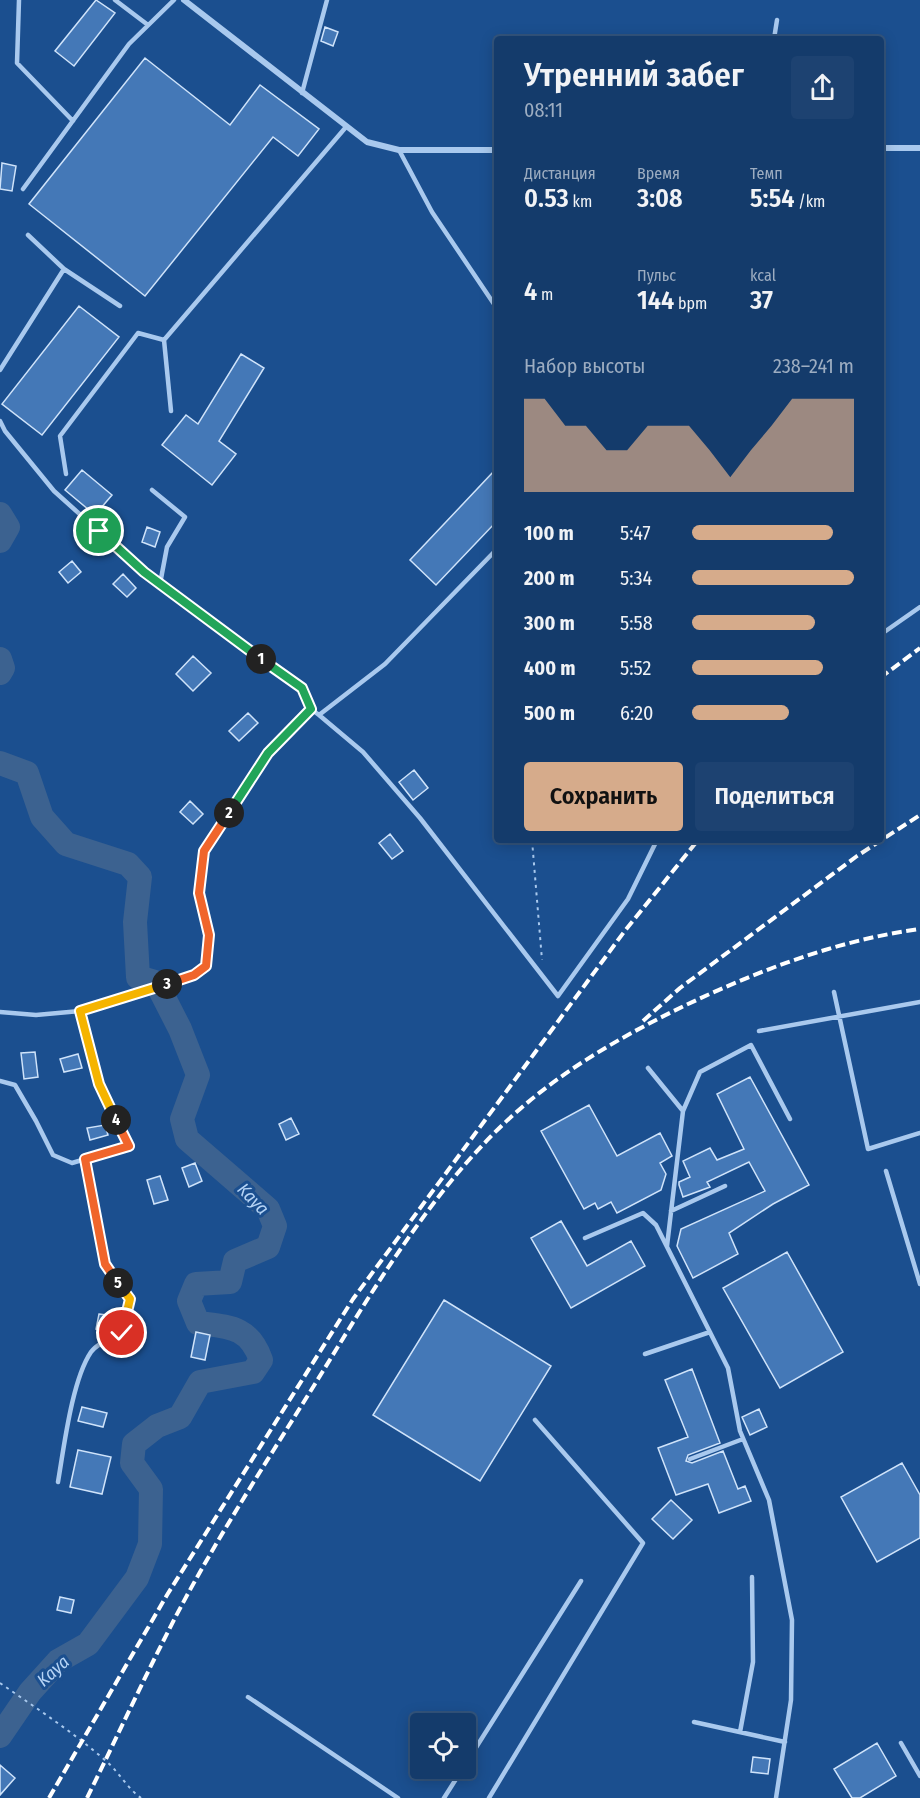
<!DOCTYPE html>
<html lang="ru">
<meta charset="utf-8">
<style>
:root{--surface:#143b6b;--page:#1d4271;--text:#f1f3f6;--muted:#9dadc1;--line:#33557e;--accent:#d6ab8b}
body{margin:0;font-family:"Fira Sans Condensed",sans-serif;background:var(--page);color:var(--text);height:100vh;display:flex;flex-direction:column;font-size:22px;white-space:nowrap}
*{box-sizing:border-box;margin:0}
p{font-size:20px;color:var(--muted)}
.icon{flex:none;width:33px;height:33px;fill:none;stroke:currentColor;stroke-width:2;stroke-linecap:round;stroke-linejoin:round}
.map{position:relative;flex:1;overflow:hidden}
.side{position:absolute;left:494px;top:36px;width:390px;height:807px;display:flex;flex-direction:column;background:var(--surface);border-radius:6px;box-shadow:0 3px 15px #0003,0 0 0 2px var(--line)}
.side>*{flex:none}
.tools{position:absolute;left:410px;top:1713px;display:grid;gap:12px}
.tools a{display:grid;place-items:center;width:66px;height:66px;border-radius:6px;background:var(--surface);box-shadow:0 3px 15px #0003,0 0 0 2px var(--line);font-size:30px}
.pin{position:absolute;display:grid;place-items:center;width:51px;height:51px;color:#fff;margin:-26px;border:3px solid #fff;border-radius:50%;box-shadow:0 2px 6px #0007}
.km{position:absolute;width:30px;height:30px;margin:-15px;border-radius:50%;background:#222;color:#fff;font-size:16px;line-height:30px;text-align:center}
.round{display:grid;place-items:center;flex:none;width:63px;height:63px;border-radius:6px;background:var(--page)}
.head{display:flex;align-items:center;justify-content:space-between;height:102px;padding:0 30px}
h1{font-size:33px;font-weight:600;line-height:45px}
.figures{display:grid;grid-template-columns:repeat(3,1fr);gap:9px;height:102px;padding:6px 30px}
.figures div{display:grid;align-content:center}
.figures b{font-size:26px;font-weight:600}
.figures small{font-size:16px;font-weight:400}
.figures p{font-size:16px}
.chart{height:168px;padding:12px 30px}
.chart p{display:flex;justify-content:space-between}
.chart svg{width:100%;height:108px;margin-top:6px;fill:var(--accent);opacity:.7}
.button{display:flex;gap:12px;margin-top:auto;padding:12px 30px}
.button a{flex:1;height:69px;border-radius:6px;background:var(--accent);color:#111;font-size:24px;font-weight:600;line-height:69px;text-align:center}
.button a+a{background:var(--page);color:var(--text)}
ul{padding:0 30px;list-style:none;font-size:20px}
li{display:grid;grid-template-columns:96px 72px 1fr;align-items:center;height:45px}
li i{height:15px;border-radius:8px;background:var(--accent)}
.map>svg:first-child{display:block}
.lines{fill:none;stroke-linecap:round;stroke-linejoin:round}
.river{stroke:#3c6290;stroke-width:24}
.building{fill:#4478b7;stroke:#cfe3fa;stroke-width:1.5}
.path{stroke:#a9c9ee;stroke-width:2;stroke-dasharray:3 4.5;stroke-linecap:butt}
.lane{stroke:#a9c9ee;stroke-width:4.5}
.street{stroke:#a9c9ee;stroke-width:6}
.rail{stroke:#fff;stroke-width:4;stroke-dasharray:10 4.5;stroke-linecap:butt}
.split-1-casing{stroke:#fff;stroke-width:12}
.split-2-casing{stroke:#fff;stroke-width:12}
.split-3-casing{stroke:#fff;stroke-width:12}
.split-4-casing{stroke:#fff;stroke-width:12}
.split-5-casing{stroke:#fff;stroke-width:12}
.split-6-casing{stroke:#fff;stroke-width:12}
.split-1{stroke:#22a559;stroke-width:8}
.split-2{stroke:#22a559;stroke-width:8}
.split-3{stroke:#f0652b;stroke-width:8}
.split-4{stroke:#f5b400;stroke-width:8}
.split-5{stroke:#f0652b;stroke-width:8}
.split-6{stroke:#f5b400;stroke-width:8}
.labels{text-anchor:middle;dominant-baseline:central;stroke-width:6;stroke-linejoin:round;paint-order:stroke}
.water-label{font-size:18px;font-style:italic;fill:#b5d3f5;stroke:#1b4f8f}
</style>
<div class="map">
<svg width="920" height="1798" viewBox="0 0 920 1798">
<rect width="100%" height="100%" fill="#1b4f8f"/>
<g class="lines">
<path class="river" d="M 0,514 L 8,527 L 0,541
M 0,659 L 3,668 L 0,673
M 0,763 L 27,773 L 42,817 L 66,844 L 128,864 L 140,877 L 135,922 L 138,977 L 155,982 L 158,986 L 180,1029 L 198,1075 L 182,1119 L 187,1139 L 268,1209 L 275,1226 L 268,1247 L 235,1261 L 230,1282 L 196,1284 L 189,1301 L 198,1323 C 229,1327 249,1326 261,1360 L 253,1372 L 200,1382 L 180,1417 L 157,1426 L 134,1444 L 132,1463 L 151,1489 L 150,1544 L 137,1578 L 88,1644 L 58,1661 L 30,1692 L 0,1736"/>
</g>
<path class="building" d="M 96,0 L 115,13 L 74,66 L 55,51 Z
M 325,27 L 338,32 L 333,46 L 321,41 Z
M 145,58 L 230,125 L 260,85 L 319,129 L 298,156 L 273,137 L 145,296 L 29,204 Z
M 2,163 L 16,166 L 12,191 L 0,189 Z
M 79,306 L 119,337 L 42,435 L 2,404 Z
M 241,354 L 264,368 L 219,441 L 236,454 L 212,485 L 162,445 L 186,415 L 198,424 Z
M 496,469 L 496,522 L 436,585 L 410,560 Z
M 82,470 L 112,495 L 95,515 L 65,490 Z
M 147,527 L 160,532 L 155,547 L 142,542 Z
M 72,561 L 81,572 L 68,583 L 59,572 Z
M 123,574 L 136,588 L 127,597 L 113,584 Z
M 193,656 L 211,673 L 193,691 L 176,674 Z
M 248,713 L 258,723 L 239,741 L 229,731 Z
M 414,770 L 428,788 L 413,800 L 399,782 Z
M 190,801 L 203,814 L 193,824 L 180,812 Z
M 390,834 L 403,851 L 392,859 L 379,843 Z
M 35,1052 L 38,1077 L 24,1079 L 21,1053 Z
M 78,1054 L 82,1068 L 64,1072 L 60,1059 Z
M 750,1077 L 809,1185 L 773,1204 L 729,1233 L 738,1254 L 693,1278 L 677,1246 L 681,1229 L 765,1191 L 749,1162 L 707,1182 L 710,1187 L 683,1197 L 679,1185 L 679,1182 L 690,1177 L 683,1161 L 710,1148 L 717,1160 L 744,1149 L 717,1094 Z
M 589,1105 L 617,1156 L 660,1133 L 672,1156 L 660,1163 L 666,1174 L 661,1190 L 617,1213 L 611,1202 L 598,1209 L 595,1203 L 584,1209 L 541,1131 Z
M 291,1118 L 299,1134 L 286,1140 L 279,1124 Z
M 105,1125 L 108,1135 L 90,1140 L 87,1128 Z
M 195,1163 L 202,1181 L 189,1187 L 182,1168 Z
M 160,1176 L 168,1200 L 154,1204 L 147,1180 Z
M 561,1221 L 587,1266 L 631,1241 L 645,1266 L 571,1308 L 531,1238 Z
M 787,1252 L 843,1352 L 780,1388 L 723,1288 Z
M 444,1300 L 551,1366 L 480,1481 L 373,1415 Z
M 99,1314 L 114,1316 L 111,1331 L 96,1329 Z
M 196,1332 L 210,1335 L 205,1360 L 191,1357 Z
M 692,1369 L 720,1443 L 688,1455 L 686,1461 L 692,1463 L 723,1451 L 738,1489 L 745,1486 L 751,1501 L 719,1513 L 708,1484 L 676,1495 L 658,1448 L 688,1437 L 665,1380 Z
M 82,1407 L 107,1413 L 103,1427 L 78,1421 Z
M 759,1409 L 767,1427 L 750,1435 L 742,1417 Z
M 78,1450 L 111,1457 L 102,1494 L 70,1487 Z
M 902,1463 L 920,1495 L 920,1538 L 877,1562 L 841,1497 Z
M 671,1500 L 692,1520 L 673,1539 L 652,1519 Z
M 60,1597 L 74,1600 L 71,1613 L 57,1610 Z
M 877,1743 L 896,1776 L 860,1798 L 852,1798 L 834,1769 Z
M 753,1757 L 770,1759 L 768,1774 L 751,1772 Z
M 0,1765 L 15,1778 L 0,1795 Z"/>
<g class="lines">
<path class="path" d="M 532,840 L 542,960
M 0,1683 C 36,1708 73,1732 106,1761 C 119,1772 127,1788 141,1798"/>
<path class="lane" d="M 19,0 L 17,63 L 73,121
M 115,0 L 148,25
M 774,39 L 777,20
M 302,93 L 327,0
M 399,150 L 432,212 L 496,307
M 23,189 L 129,44 L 174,0
M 64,269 L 120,306
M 164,340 L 171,411
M 0,370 L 64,269 L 28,235
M 0,421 L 5,431 L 54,491 L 144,572 L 220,630 L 302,688 L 311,709
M 66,474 L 60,436 L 138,333 L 164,340 L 346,127
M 152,490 L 185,517 L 167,547 L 160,584
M 880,635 L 920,607
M 319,715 L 363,752 L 420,818 L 558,996 L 628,899 L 657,840
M 834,992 L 868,1149 L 920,1133
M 0,1012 L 36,1015 L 80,1011 L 135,993 L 194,976 L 206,966 L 209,935 L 199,893 L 204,851 L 268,753 L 311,709 L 319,715 L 385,664 L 496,550
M 759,1031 L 920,1002
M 648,1068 L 683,1111
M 0,1081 L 15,1085 L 36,1121 L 53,1155 L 72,1163 L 129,1146 L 99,1084 L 80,1011
M 886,1171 L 920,1284
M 671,1211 L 725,1186
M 585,1238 L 643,1213 L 656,1225 L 728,1368 L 740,1431 L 769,1500 L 792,1620 L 791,1700 L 776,1798
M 667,1246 L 683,1111 L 700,1072 L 751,1045 L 790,1119
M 645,1354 L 710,1332
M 690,1459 L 743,1439
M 58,1482 C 64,1447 72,1380 91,1352 C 97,1343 113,1338 122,1333 L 131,1299 L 104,1264 L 85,1159
M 248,1697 L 398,1798
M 694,1722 L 785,1742
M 740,1732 L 753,1662 L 752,1577
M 901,1743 L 920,1776
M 465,1765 L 581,1581
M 444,1798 L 463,1768
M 489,1798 L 643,1543 L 535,1420"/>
<path class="street" d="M 184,0 L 367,142 L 399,150 L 496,150
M 880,148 L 920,148"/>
<path class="rail" d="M 880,678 L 920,648
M 643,1021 L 680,988 L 857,856 L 920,815
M 49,1798 L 167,1595 L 353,1299 L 624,932 L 698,840
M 87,1798 C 117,1737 145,1676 176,1616 C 220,1532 273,1452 323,1371 C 377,1283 441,1177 520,1109 C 569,1066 628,1033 686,1005 C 760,970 838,940 920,929"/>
</g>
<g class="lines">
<defs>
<path id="split-1" d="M 99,531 L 144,572 L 261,659"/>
<path id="split-2" d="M 229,813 L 268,753 L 311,709 L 302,688 L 261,659"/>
<path id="split-3" d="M 167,984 L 194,975 L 206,966 L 209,935 L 199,893 L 204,851 L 229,813"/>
<path id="split-4" d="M 116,1120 L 99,1084 L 80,1011 L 167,984"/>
<path id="split-5" d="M 116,1120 L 129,1146 L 85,1159 L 105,1264 L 118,1283"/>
<path id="split-6" d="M 118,1283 L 130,1299 L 122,1333"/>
</defs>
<use href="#split-1" class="split-1-casing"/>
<use href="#split-2" class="split-2-casing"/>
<use href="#split-3" class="split-3-casing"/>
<use href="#split-4" class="split-4-casing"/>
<use href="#split-5" class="split-5-casing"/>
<use href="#split-6" class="split-6-casing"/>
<use href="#split-1" class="split-1"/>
<use href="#split-2" class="split-2"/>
<use href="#split-3" class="split-3"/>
<use href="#split-4" class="split-4"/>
<use href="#split-5" class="split-5"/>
<use href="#split-6" class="split-6"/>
</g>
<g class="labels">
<g class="water-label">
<text transform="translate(253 1199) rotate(46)">Kaya</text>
<text transform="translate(53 1671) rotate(-42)">Kaya</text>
</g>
</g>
</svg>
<div class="tools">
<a><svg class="icon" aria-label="locate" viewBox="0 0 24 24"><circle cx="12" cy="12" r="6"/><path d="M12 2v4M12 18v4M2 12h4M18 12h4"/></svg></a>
</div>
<div class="pin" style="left:99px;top:531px;background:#1e9e55"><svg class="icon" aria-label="arrive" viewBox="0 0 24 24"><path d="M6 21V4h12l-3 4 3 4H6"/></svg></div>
<div class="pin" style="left:122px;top:1333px;background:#d93025"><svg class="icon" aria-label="check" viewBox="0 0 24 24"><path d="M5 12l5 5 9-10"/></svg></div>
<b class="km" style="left:261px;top:659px">1</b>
<b class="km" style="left:229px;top:813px">2</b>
<b class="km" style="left:167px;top:984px">3</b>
<b class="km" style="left:116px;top:1120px">4</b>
<b class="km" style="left:118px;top:1283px">5</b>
<section class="side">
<div class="head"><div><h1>Утренний забег</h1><p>08:11</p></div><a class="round"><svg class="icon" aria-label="share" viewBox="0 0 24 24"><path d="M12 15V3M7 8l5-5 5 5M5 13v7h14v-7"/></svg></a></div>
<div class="figures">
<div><p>Дистанция</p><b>0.53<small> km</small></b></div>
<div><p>Время</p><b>3:08</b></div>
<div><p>Темп</p><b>5:54<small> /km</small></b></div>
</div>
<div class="figures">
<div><b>4<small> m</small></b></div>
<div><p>Пульс</p><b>144<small> bpm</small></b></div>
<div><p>kcal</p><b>37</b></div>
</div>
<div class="chart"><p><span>Набор высоты</span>238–241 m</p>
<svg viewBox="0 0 160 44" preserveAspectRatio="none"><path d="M0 44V6L10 6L20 17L30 17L40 27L50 27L60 17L70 17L80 17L90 27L100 38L110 27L120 17L130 6L140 6L150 6L160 6V44z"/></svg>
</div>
<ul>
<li><b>100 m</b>5:47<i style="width:87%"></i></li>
<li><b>200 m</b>5:34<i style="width:100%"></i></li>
<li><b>300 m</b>5:58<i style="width:76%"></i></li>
<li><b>400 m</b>5:52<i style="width:81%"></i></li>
<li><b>500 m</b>6:20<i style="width:60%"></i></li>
</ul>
<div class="button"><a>Сохранить</a><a>Поделиться</a></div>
</section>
</div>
